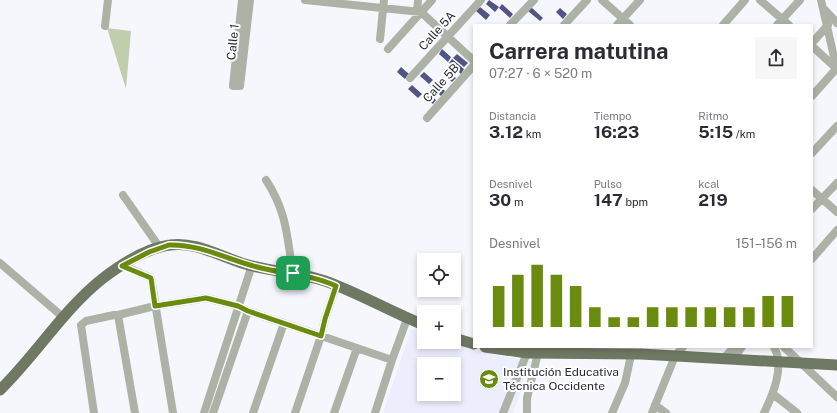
<!DOCTYPE html>
<html lang="es">
<meta charset="utf-8">
<style>
:root{--surface:#fff;--page:#f7f7f7;--text:#2b2b33;--muted:#7c7c81;--accent:#6a8b0e}
body{margin:0;font-family:"Public Sans",sans-serif;background:var(--page);color:var(--text);height:100vh;display:flex;flex-direction:column;font-size:15px;white-space:nowrap}
*{box-sizing:border-box;margin:0}
p{font-size:13px;color:var(--muted)}
.icon{flex:none;width:22px;height:22px;fill:none;stroke:currentColor;stroke-width:2;stroke-linecap:round;stroke-linejoin:round}
.map{position:relative;flex:1;overflow:hidden}
.drawer{position:absolute;left:473px;top:24px;width:340px;height:324px;display:flex;flex-direction:column;background:var(--surface);border-radius:0px;box-shadow:0 2px 6px #0003}
.drawer>*{flex:none}
.fabs{position:absolute;left:417px;top:253px;display:grid;gap:8px}
.fabs a{display:grid;place-items:center;width:44px;height:44px;border-radius:0px;background:var(--surface);box-shadow:0 2px 6px #0003;font-size:20px}
.pin{position:absolute;display:grid;place-items:center;width:34px;height:34px;color:#fff;margin:-17px;border-radius:8px;box-shadow:0 2px 6px #0006}
.round{display:grid;place-items:center;flex:none;width:42px;height:42px;border-radius:0px;background:var(--page)}
.head{display:flex;align-items:center;justify-content:space-between;height:68px;padding:0 16px}
h1{font-size:22px;font-weight:700;line-height:30px}
.stats{display:grid;grid-template-columns:repeat(3,1fr);gap:6px;height:68px;padding:4px 16px}
.stats div{display:grid;align-content:center}
.stats b{font-size:17px;font-weight:700}
.stats small{font-size:11px;font-weight:400}
.stats p{font-size:11px}
.chart{height:112px;padding:8px 16px}
.chart p{display:flex;justify-content:space-between}
.chart svg{width:100%;height:72px;margin-top:4px;stroke:var(--accent);stroke-width:6}
.map>svg:first-child{display:block}
.built{fill:#edeefd;fill-rule:evenodd}
.green{fill:#c0ceac}
.building{fill:#525484}
.lines{fill:none;stroke-linecap:round;stroke-linejoin:round}
.minor{stroke:#adb2a6;stroke-width:8}
.major{stroke:#6f7863;stroke-width:11}
.route-casing{stroke:#fff;stroke-width:8}
.route{stroke:#6a8b0e;stroke-width:5}
.labels{text-anchor:middle;dominant-baseline:central;stroke-width:4;stroke-linejoin:round;paint-order:stroke}
.street-label{font-size:12px;fill:#282933;stroke:#fff}
.poi-label{font-size:12px;fill:#282933;stroke:#fff;text-anchor:start}
</style>
<div class="map">
<svg width="837" height="413" viewBox="0 0 837 413">
<rect width="100%" height="100%" fill="#f6f7fc"/>
<path class="built" d="M 411,329 L 424,334 L 424,342 L 446,342 L 498,356 L 531,361 L 513,413 L 383,413 ZM 424,364 L 454,364 L 454,394 L 424,394 Z"/>
<path class="green" d="M 107,28 L 131,31 L 126,89 Z"/>
<path class="building" d="M 489,0 L 499,7 L 495,12 L 486,4 Z
M 502,4 L 513,14 L 510,18 L 499,8 Z
M 480,7 L 490,15 L 486,20 L 476,11 Z
M 531,7 L 543,18 L 540,21 L 528,11 Z
M 560,8 L 567,14 L 563,19 L 556,12 Z
M 442,49 L 451,57 L 448,62 L 439,54 Z
M 457,54 L 468,63 L 464,67 L 453,58 Z
M 452,59 L 464,69 L 461,74 L 449,63 Z
M 401,67 L 409,74 L 405,79 L 397,72 Z
M 445,69 L 456,78 L 452,82 L 442,73 Z
M 424,72 L 433,80 L 429,84 L 420,76 Z
M 434,81 L 445,91 L 441,96 L 430,86 Z
M 412,85 L 422,94 L 418,98 L 408,89 Z
M 428,93 L 436,100 L 433,104 L 424,97 Z"/>
<g class="lines">
<path class="minor" d="M 242,0 L 233,86 L 240,86 L 250,0
M 305,0 L 421,12 L 474,61
M 602,0 L 630,25
M 760,0 L 789,25
M 821,0 L 837,70
M 824,9 L 837,23
M 417,11 L 418,0
M 510,25 L 534,0
M 564,25 L 587,0
M 617,25 L 640,0
M 723,25 L 745,0
M 777,25 L 800,0
M 105,26 L 108,0
M 380,39 L 384,0
M 812,43 L 828,25
M 812,46 L 837,69
M 388,49 L 432,0
M 410,78 L 481,0
M 812,96 L 837,68
M 427,118 L 474,65
M 812,153 L 837,126
M 266,180 C 287,212 287,237 293,273
M 812,190 L 837,212
M 123,195 L 160,248
M 812,209 L 837,183
M 812,259 L 837,230
M 0,263 L 64,318
M 122,265 L 151,278 L 173,413
M 248,311 L 392,360
M 118,315 L 155,306 L 206,298 L 238,306 L 248,311 L 213,413
M 784,347 L 837,397
M 724,358 L 734,347
M 734,358 L 742,347
M 773,394 L 797,413
M 655,405 L 666,413
M 94,413 L 81,325 L 86,321 L 114,315 L 118,315 L 135,413
M 204,413 L 252,265
M 253,413 L 284,323
M 295,413 L 321,336 L 325,319 L 336,286
M 334,413 L 357,348
M 375,413 L 392,360 L 407,319
M 503,413 L 527,353
M 527,413 L 527,398 L 538,353
M 612,413 L 625,383 L 631,355
M 652,413 L 675,356 L 683,347
M 764,413 C 773,394 785,367 774,347"/>
<path class="major" d="M 454,338 L 474,344
M 485,347 L 527,353 L 641,354 L 837,365
M 0,390 C 36,355 63,310 102,279 C 120,265 147,248 170,245 C 195,241 221,257 245,264 C 271,272 299,272 325,281 C 359,293 391,312 424,325"/>
</g>
<g class="lines">
<defs>
<path id="route" d="M 169,245 C 202,244 230,261 261,268 C 287,274 312,275 336,286 L 325,319 L 321,336 L 248,311 L 238,306 L 206,298 L 155,306 L 151,278 L 122,266 L 149,252 Z"/>
</defs>
<use href="#route" class="route-casing"/>
<use href="#route" class="route"/>
</g>
<defs>
<symbol id="school-disc" viewBox="-11 -11 22 22"><circle r="9.5" fill="#6a8b0e" stroke="#fff"/><path d="M0-5L7-2L0 1L-7-2ZM-4 1L0 2.5L4 1V4Q0 6-4 4Z" fill="#fff"/></symbol>
</defs>
<g fill-rule="evenodd">
<use href="#school-disc" x="478" y="368" width="22" height="22"/>
</g>
<g class="labels">
<g class="street-label">
<text transform="translate(437 31) rotate(-48)">Calle 5A</text>
<text transform="translate(233 42) rotate(-84)">Calle 1</text>
<text transform="translate(441 83) rotate(-48)">Calle 5B</text>
</g>
<g class="poi-label">
<text x="503" y="372">Institución Educativa<tspan x="503" dy="14">Técnica Occidente</tspan></text>
</g>
</g>
</svg>
<div class="fabs">
<a><svg class="icon" aria-label="locate" viewBox="0 0 24 24"><circle cx="12" cy="12" r="6"/><path d="M12 2v4M12 18v4M2 12h4M18 12h4"/></svg></a>
<a>+</a>
<a>−</a>
</div>
<div class="pin" style="left:293px;top:273px;background:#1e9e55"><svg class="icon" aria-label="arrive" viewBox="0 0 24 24"><path d="M6 21V4h12l-3 4 3 4H6"/></svg></div>
<section class="drawer">
<div class="head"><div><h1>Carrera matutina</h1><p>07:27 · 6 × 520 m</p></div><a class="round"><svg class="icon" aria-label="share" viewBox="0 0 24 24"><path d="M12 15V3M7 8l5-5 5 5M5 13v7h14v-7"/></svg></a></div>
<div class="stats">
<div><p>Distancia</p><b>3.12<small> km</small></b></div>
<div><p>Tiempo</p><b>16:23</b></div>
<div><p>Ritmo</p><b>5:15<small> /km</small></b></div>
</div>
<div class="stats">
<div><p>Desnivel</p><b>30<small> m</small></b></div>
<div><p>Pulso</p><b>147<small> bpm</small></b></div>
<div><p>kcal</p><b>219</b></div>
</div>
<div class="chart"><p><span>Desnivel</span>151–156 m</p>
<svg viewBox="0 0 160 44" preserveAspectRatio="none"><path d="M5 44V19M15 44V12M25 44V6M35 44V12M45 44V19M55 44V32M65 44V38M75 44V38M85 44V32M95 44V32M105 44V32M115 44V32M125 44V32M135 44V32M145 44V25M155 44V25"/></svg>
</div>
</section>
</div>
